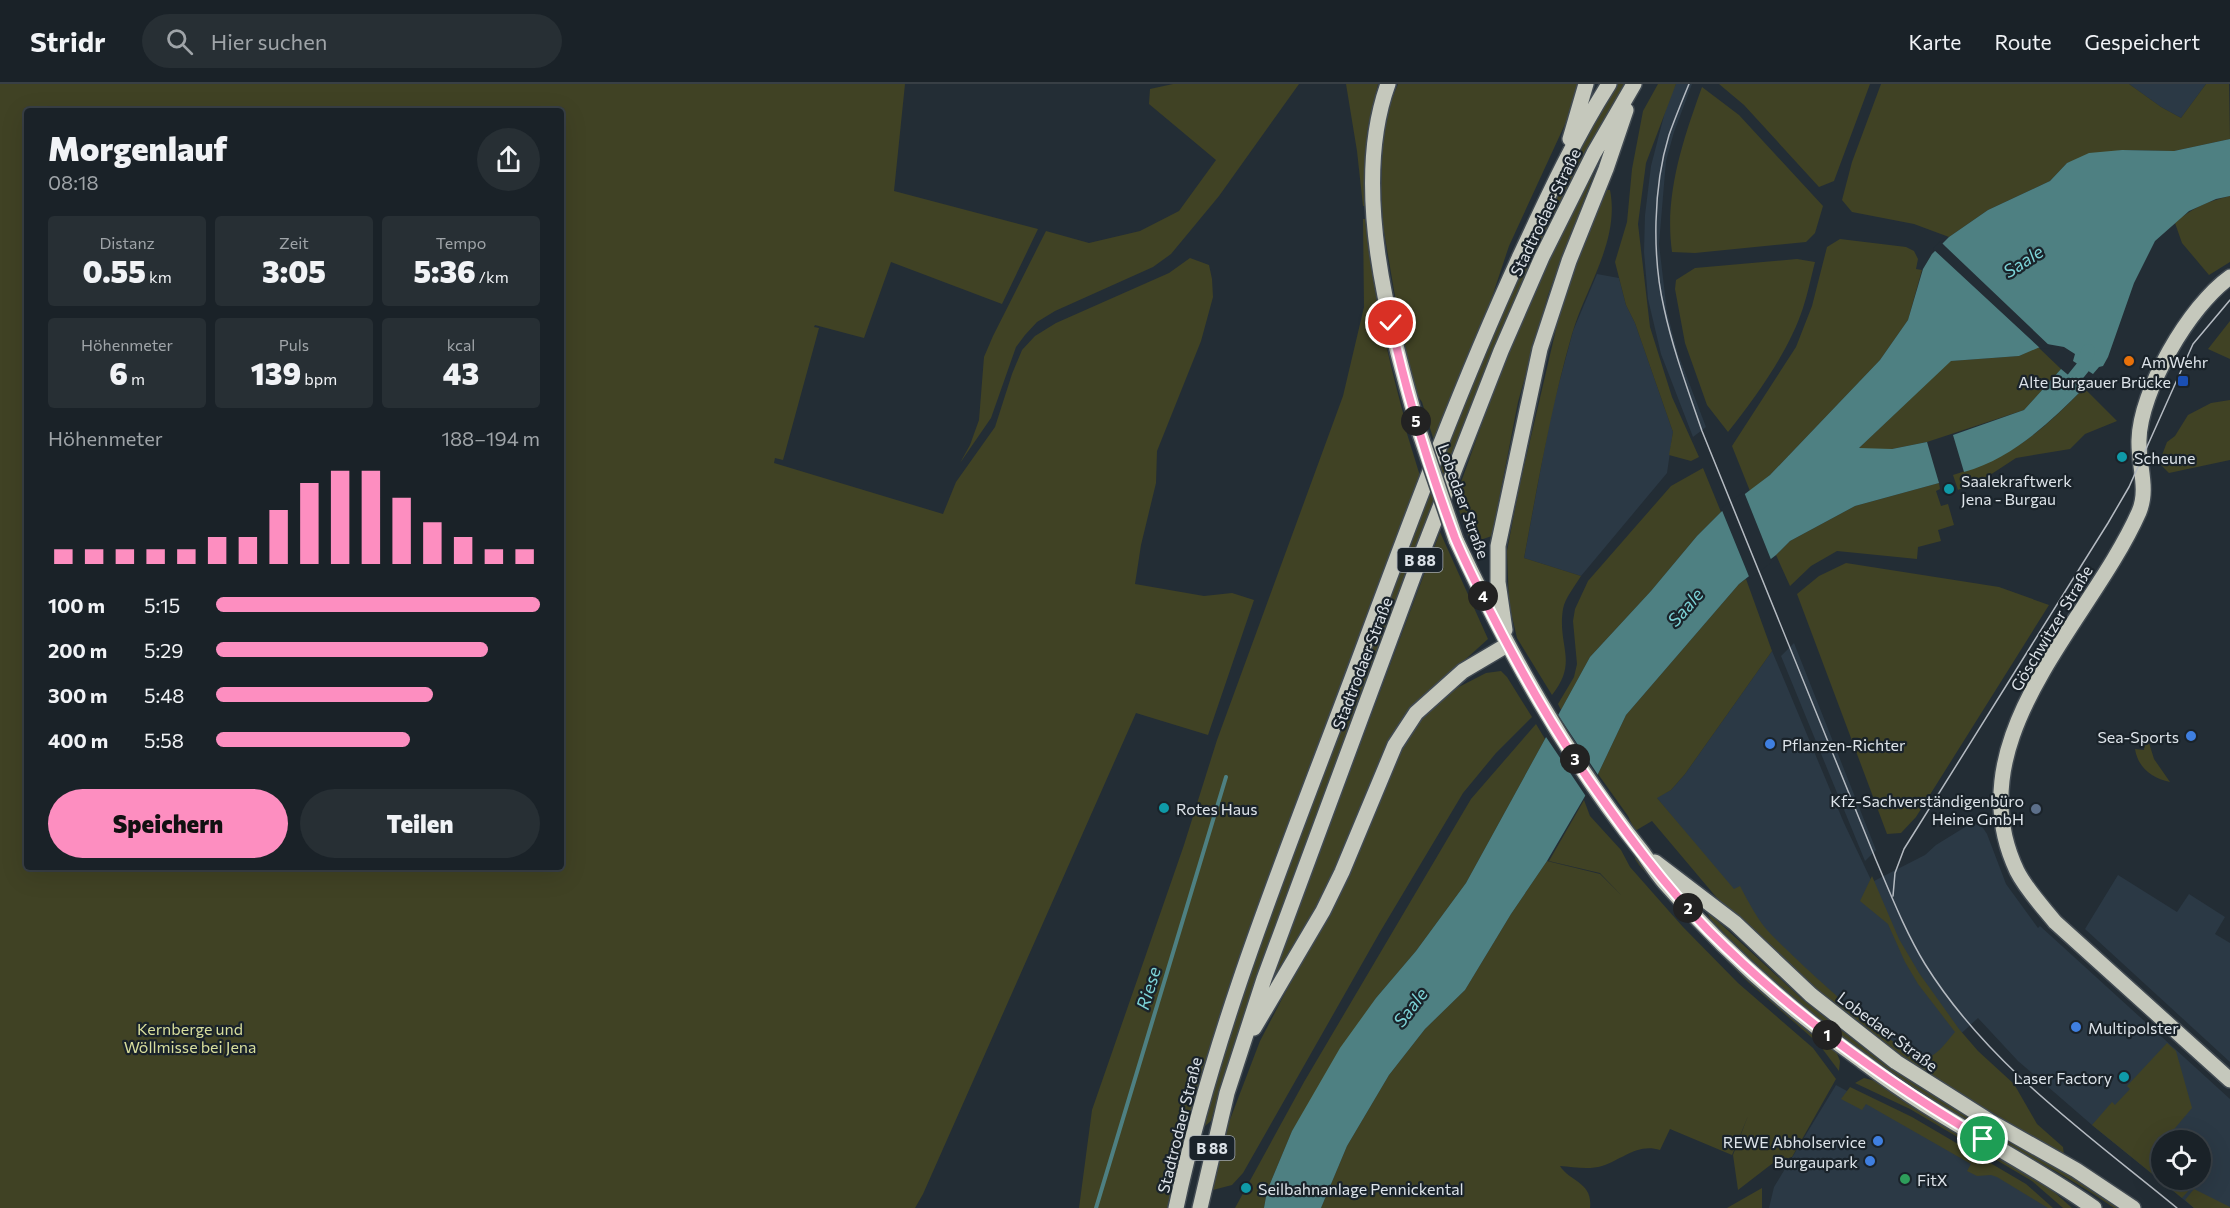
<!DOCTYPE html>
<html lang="de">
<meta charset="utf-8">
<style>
:root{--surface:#1a2228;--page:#272f34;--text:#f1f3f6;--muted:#9fa4a8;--line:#383f45;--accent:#fd8ec0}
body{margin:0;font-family:Commissioner,sans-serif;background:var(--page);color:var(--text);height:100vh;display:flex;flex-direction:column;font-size:22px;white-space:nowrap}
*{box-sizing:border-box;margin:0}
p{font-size:20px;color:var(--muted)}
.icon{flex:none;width:33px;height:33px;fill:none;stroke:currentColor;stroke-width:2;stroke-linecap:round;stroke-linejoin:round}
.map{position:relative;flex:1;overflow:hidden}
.side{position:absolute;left:24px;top:24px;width:540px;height:762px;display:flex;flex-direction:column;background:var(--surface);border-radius:6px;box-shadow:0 6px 24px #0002,0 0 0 2px var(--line)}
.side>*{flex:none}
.controls{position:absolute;left:2151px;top:1046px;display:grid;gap:12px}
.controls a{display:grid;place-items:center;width:60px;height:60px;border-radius:50%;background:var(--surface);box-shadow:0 6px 24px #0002,0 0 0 2px var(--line);font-size:30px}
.pin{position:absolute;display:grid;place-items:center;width:51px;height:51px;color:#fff;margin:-26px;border:3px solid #fff;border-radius:50%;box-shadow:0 2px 6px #0007}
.km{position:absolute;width:30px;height:30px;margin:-15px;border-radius:50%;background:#222;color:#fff;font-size:16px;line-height:30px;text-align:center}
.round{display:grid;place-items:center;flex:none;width:63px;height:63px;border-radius:32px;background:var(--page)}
.summary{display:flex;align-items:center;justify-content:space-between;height:102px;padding:0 24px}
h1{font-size:33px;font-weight:800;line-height:45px}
.stats{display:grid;grid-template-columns:repeat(3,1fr);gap:9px;height:102px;padding:6px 24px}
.stats div{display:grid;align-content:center;border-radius:6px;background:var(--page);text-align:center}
.stats b{font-size:30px;font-weight:800}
.stats small{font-size:16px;font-weight:400}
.stats p{font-size:16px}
.chart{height:168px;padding:12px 24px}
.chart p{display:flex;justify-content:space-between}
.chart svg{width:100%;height:108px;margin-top:6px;stroke:var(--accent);stroke-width:6}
.cta{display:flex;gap:12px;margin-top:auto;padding:12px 24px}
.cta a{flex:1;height:69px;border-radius:36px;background:var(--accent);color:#111;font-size:24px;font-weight:800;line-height:69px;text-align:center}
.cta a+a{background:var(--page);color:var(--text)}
ul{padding:0 24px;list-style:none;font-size:20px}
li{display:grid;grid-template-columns:96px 72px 1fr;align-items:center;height:45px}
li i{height:15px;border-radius:8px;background:var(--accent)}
header{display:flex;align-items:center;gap:36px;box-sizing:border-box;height:84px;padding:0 30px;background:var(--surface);border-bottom:2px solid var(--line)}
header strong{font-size:28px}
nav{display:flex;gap:33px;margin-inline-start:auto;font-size:21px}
.search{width:420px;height:54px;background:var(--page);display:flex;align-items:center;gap:15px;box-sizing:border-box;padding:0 21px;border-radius:33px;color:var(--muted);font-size:22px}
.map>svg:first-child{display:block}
.built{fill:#2b3945;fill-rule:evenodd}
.green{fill:#404224;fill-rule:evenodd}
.water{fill:#4e8082}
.pier{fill:#232d35}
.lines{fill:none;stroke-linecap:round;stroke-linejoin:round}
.stream{stroke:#4e8082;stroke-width:4}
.canal{stroke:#4e8082;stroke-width:14}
.major-casing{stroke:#414a52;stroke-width:18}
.major{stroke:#c5c8bc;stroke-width:15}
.tram{stroke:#b5bbc2;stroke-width:1.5}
.major-bridge-casing{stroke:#414a52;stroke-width:18;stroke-linecap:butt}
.major-bridge{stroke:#c5c8bc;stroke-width:15}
.route-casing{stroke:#fff;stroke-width:12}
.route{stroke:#fd8ec0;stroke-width:8}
.food-dot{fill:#e8710a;stroke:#1a232a;stroke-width:2}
.transit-dot{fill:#1a4fb4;stroke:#1a232a;stroke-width:2}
.culture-dot{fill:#0f9aa8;stroke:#1a232a;stroke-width:2}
.shop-dot{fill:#3f7fe0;stroke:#1a232a;stroke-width:2}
.service-dot{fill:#5c6f8a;stroke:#1a232a;stroke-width:2}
.leisure-dot{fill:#2e9e5b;stroke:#1a232a;stroke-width:2}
.labels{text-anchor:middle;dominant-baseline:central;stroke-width:4.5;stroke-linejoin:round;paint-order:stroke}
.shield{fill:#1a232a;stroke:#a2a9b0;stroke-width:1.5}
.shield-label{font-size:15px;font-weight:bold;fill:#dde3e9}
.street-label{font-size:16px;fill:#dde3e9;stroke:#1a232a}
.poi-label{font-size:16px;fill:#dde3e9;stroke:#1a232a;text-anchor:start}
.park-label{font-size:16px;fill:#d8de9d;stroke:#1a232a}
.water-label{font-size:18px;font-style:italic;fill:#7cd3d7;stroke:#1a232a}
</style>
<header>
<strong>Stridr</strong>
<div class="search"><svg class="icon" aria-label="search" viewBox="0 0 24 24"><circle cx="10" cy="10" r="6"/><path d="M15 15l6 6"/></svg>Hier suchen</div>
<nav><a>Karte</a><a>Route</a><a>Gespeichert</a></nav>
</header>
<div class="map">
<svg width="2230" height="1124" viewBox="0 0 2230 1124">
<rect width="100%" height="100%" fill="#232d35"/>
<path class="built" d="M 1676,0 L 1692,0 L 1674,48 L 1666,77 L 1659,160 L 1667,228 L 1678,270 L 1706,343 L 1693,353 L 1661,270 L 1648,215 L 1644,168 L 1645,131 L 1651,82 L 1668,16 Z
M 2129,0 L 2206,0 L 2181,34 L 2161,23 Z
M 1597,190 L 1619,194 L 1626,221 L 1635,239 L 1673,348 L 1667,389 L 1581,492 L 1524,474 L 1551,329 L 1573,247 Z
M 1794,559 L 1876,766 L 1865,777 L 1781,572 Z
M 1772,567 L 1844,739 L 1872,798 L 1925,771 L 1936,761 L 1970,740 L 1981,741 L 1987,750 L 2006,800 L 2038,844 L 2040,842 L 2230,1015 L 2230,1124 L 2194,1124 L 2092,1041 L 2018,977 L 1978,934 L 1928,980 L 1914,980 L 1807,896 L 1656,713 L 1671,706 L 1685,690 ZM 2162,1056 L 2200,1056 L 2200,1095 L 2162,1095 Z
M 2118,791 L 2177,828 L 2189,810 L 2225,833 L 2215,850 L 2230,859 L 2230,978 L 2085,845 Z
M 1836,1001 L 1991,1086 L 2039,1114 L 2050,1124 L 1769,1124 L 1774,1103 Z"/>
<path class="green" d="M 0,0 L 905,0 L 894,107 L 1038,145 L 1002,220 L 891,178 L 864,254 L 815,241 L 814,243 L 819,244 L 783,376 L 775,374 L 774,379 L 943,430 L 956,398 L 995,343 L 1012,290 L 1022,266 L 1035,252 L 1056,239 L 1169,189 L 1190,174 L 1209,181 L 1212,195 L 1213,213 L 1201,257 L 1157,367 L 1156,399 L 1141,461 L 1135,500 L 1204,512 L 1232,509 L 1254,516 L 1208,651 L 1136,629 L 923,1110 L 915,1124 L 0,1124 ZM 27,27 L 561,27 L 561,783 L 27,783 Z
M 1173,0 L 1299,0 L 1219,112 L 1171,170 L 1153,183 L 1055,227 L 1037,238 L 1025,251 L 1016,263 L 991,334 L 960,379 L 970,361 L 979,336 L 984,273 L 993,252 L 1046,147 L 1089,159 L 1140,147 L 1179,127 L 1216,76 L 1149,20 L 1150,5 Z
M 1346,0 L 1378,0 L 1367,48 L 1366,122 L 1363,122 L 1357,67 Z
M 1398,0 L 1580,0 L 1566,38 L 1509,162 L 1488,225 L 1434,357 L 1422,318 L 1417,311 L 1404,265 L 1383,142 L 1381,105 L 1383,51 L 1390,20 Z
M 1617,0 L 1626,0 C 1595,54 1565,108 1539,164 C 1475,297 1427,438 1375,576 C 1317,729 1257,880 1211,1037 L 1205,1042 C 1207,1013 1219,984 1228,955 C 1250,885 1276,817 1302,748 C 1395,497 1482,232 1617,0 Z
M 1658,0 L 1676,0 L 1646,79 L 1638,140 L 1650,243 L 1672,313 L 1699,373 L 1691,377 L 1669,371 L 1673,348 L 1635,239 L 1626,221 L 1615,178 L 1627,138 L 1632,85 L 1643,27 Z
M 1719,0 L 1870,0 L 1834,97 L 1819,103 L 1744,21 Z
M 1881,0 L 2129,0 L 2161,23 L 2181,34 L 2206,0 L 2229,0 L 2230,55 L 2174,67 L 2122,66 L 2067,79 L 2050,97 L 1988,126 L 1949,153 L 1914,140 L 1852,128 L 1842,116 L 1852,78 Z
M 1702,3 L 1739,31 L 1823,122 L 1815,149 L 1806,158 L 1695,169 L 1672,168 C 1664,111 1683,56 1702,3 Z
M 1595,87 L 1548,211 L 1518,318 L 1492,452 L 1471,459 L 1455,415 L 1494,306 L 1520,241 L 1557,159 Z
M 1606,106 L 1610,106 C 1620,157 1586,202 1572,250 C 1551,323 1538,399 1524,474 L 1581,492 C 1575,502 1565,514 1563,525 C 1557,562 1579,577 1552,611 L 1517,554 L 1509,520 L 1507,467 L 1519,404 L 1560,228 L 1584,158 Z
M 2230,112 L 2230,178 L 2209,191 L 2182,159 L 2175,139 C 2191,124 2209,117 2230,112 Z
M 1363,135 L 1365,135 C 1372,205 1388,273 1406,340 L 1405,343 L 1420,392 L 1219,936 L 1191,1026 L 1170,1124 L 1079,1124 L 1092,1026 L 1184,761 L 1217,656 L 1343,312 L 1364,223 Z
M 1840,155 L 1906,163 L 1914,167 L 1918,175 L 1916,185 L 1922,186 L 1908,236 L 1880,276 L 1770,391 L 1750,407 L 1732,362 L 1796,263 L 1812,222 L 1827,163 Z
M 1797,175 L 1815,178 C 1811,193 1808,209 1803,224 C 1789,267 1756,313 1728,348 L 1707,321 L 1685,259 L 1675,205 L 1676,196 L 1695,184 Z
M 2230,237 L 2230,275 L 2208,265 Z
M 2038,263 L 2061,285 L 2024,326 L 1927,358 L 1892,365 L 1858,365 L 1950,277 L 2019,272 Z
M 2084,304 L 2117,337 L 2085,350 L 2070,365 L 2016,374 L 1990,391 L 1958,406 L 1953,391 C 2012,374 2043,346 2084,304 Z
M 2230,316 L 2230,376 L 2169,389 L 2159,379 L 2167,358 L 2175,352 L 2188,331 L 2211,319 Z
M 1703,384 L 1721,428 L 1697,452 L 1651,507 L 1590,573 L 1561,626 L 1558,620 L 1574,593 L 1577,580 L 1573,537 L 1575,525 L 1588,497 L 1671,402 Z
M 1939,399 L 1940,405 L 1936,407 L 1941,422 L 1948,420 L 1954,441 L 1938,446 L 1941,457 L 1918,463 L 1917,475 L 1837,467 L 1811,482 L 1790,502 L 1776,471 L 1790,457 L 1855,422 Z
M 1440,448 L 1488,555 L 1417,619 L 1395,646 L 1360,730 L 1324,809 L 1265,914 Z
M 1846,479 L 1999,503 L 2049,521 L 1916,733 L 1901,749 L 1887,750 L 1797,510 L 1819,492 Z
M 1746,495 L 1772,567 L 1685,690 L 1671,706 L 1657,714 L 1734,805 L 1740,802 C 1748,817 1756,833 1767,846 C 1787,868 1899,973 1924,974 C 1935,975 1948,956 1955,948 L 1918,900 L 1905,878 L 1888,840 L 1860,817 L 1872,792 L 1899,855 L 1919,889 L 1959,945 L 1978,967 L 2014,1000 L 2037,1040 L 2063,1063 L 2064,1071 L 1984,1027 L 1916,985 L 1811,906 L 1722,820 L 1652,737 L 1635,747 L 1628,732 L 1598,690 L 1626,631 L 1739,500 Z
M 1501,587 L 1507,593 L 1532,633 L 1496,669 L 1463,709 L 1380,848 L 1243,1089 L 1232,1101 L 1209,1107 L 1221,1059 L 1260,957 L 1352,781 L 1386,697 L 1415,640 L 1451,607 L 1486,589 Z
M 1536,640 L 1545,655 L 1466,799 L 1416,867 L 1376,914 L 1292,1047 L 1267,1107 L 1264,1124 L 1235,1124 L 1304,998 L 1471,715 Z
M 2146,649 L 2154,675 L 2170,698 C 2152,694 2138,684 2135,665 L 2144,666 Z
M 1584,716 L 1590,732 L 1621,766 L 1630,783 L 1683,843 L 1738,899 L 1813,964 L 1836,995 L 1792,1073 L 1773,1079 L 1738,1106 L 1733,1071 L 1748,1032 L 1732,1071 L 1670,1045 L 1660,1066 C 1637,1059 1622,1076 1602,1082 C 1589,1086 1573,1083 1560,1082 C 1570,1098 1593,1098 1590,1124 L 1321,1124 L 1347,1062 L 1389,991 L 1425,945 L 1465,906 L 1511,830 L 1547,777 L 1600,790 L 1622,812 L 1600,789 L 1549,777 Z
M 1634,768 L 1836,967 L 1840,977 L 1839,987 L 1818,959 L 1748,898 L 1704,854 L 1639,781 L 1635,775 Z
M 1709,829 L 1802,915 L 1869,968 L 1922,1005 L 2068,1090 L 2121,1124 L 2114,1124 C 2058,1084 1994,1057 1937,1020 C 1854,967 1779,906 1711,836 L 1708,830 Z
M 2167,959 L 2176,967 L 2192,1024 L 2170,1050 L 2169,1056 L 2162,1056 L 2162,1095 L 2173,1095 L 2191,1104 L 2182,1114 L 2092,1041 L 2112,1018 L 2115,1021 L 2130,1005 L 2127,1002 Z
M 1864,994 L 1879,998 L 2044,1099 L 2072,1124 L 2063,1124 L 2032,1097 L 1910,1025 L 1855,999 Z
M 1850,1003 L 1912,1033 L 2026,1100 L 2053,1124 L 2048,1124 L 1997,1093 L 1991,1091 L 1977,1092 L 1967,1087 L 1971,1080 L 1866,1020 L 1862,1026 L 1841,1015 Z
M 1762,1104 L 1762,1124 L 1727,1124 Z
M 2194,1105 L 2230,1123 L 2230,1124 L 2194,1124 L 2185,1116 Z"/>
<path class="water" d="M 2230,55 L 2230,112 L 2216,115 L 2189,127 L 2155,157 L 2134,199 L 2108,273 L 2103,282 L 2099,283 L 2093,290 L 2073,277 L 2075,270 L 2064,263 L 2047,260 L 2019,272 L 1951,277 L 1859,364 L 1892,365 L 1927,358 L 1939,399 L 1855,422 L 1790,457 L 1776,471 L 1739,500 L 1626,631 L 1598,690 L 1547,777 L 1511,830 L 1465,906 L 1425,945 L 1389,991 L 1347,1062 L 1321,1124 L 1264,1124 L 1267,1107 L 1292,1047 L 1340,964 L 1376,914 L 1416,867 L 1466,799 L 1590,573 L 1651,507 L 1697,452 L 1721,428 L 1770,391 L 1880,276 L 1908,236 L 1923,185 L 1932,170 L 1949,153 L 1988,126 L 2050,97 L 2067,79 L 2089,69 L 2122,66 L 2174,67 Z
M 2061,285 L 2084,304 C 2049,339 2013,374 1964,388 L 1953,351 L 2024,326 Z"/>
<path class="pier" d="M 1940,157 L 1946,163 L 2052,264 L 2041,265 L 1933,165 Z
M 1744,408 L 1772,478 L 1750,495 L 1721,424 Z
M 1556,628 L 1600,694 L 1587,714 L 1544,650 Z"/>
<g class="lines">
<path class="stream" d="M 1096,1124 L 1226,693"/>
<path class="canal" d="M 2062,309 L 2083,283 L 2088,267"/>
<defs>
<path id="major" d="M 1388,0 C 1350,105 1390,243 1419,347
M 1570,55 L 1586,0
M 2230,193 C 2189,222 2140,307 2139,356 C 2138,381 2149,404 2139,428 C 2090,539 1954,655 2017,787 C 2026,805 2042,822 2055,838 L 2230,996
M 1456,456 C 1508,567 1566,673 1643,769 C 1650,779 1657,790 1665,799 C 1723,866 1790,926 1862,977 C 1882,992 1903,1007 1924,1020 C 1981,1056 2040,1086 2094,1124
M 1505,546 L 1498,498 L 1498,462 L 1540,265 L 1569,177 L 1606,85 L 1626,26
M 1655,778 L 1735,839 L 1811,911 L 1896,978 L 1991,1038 L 2076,1086 L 2133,1124
M 1254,944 L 1323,827 L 1342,788 L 1395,661 L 1416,629 L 1463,587 L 1507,561
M 1176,1124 C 1216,936 1291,758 1358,578 C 1409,441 1459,305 1520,172 C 1547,114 1574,55 1609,0
M 1200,1124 L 1227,1009 L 1264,895 L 1422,469 L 1501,267 L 1542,173 L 1594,69 L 1634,0"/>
</defs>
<use href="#major" class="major-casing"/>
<use href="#major" class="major"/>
<path class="tram" d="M 1689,0 C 1682,17 1675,34 1669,51 C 1653,103 1652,172 1664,224 C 1673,266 1688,306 1702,347 L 1876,776 C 1891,811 1905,847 1925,880 C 1987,980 2087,1050 2177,1124
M 1893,812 L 1895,789 L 1904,765 L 2108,439 L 2129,403 L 2193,260 L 2230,216"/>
<defs>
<path id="major-bridge" d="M 1419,347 L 1456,456"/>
</defs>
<use href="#major-bridge" class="major-bridge-casing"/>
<use href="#major-bridge" class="major-bridge"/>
</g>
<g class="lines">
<defs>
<path id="route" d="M 1391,239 C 1407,312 1429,384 1455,454 C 1465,478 1477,501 1489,525 C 1519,584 1551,641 1589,696 C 1626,749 1664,801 1709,847 C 1791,929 1883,996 1983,1055"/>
</defs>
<use href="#route" class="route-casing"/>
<use href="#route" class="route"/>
</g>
<circle class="food-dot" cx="2129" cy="277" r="6"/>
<rect class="transit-dot" x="2177" y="291" width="12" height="12" rx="3"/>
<g class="culture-dot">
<circle cx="2122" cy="373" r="6"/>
<circle cx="1949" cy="405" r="6"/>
<circle cx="1164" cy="724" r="6"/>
<circle cx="2124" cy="993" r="6"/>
<circle cx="1246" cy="1104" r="6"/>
</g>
<g class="shop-dot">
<circle cx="2191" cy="652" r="6"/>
<circle cx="1770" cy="660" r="6"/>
<circle cx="2076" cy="943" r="6"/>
<circle cx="1878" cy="1057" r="6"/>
<circle cx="1870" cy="1077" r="6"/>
</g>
<circle class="service-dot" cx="2036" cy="725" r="6"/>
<circle class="leisure-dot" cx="1905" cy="1095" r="6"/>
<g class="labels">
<g class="shield">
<rect x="1397.5" y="464" width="45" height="24" rx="4.5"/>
<rect x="1189.5" y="1052" width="45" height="24" rx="4.5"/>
</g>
<g class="shield-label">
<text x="1420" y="476">B 88</text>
<text x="1212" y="1064">B 88</text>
</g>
<g class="street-label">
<text transform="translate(1545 128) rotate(-64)">Stadtrodaer Straße</text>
<text transform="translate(1464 417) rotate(70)">Lobedaer Straße</text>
<text transform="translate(2051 544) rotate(-59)">Göschwitzer Straße</text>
<text transform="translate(1362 579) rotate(-69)">Stadtrodaer Straße</text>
<text transform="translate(1888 947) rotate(37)">Lobedaer Straße</text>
<text transform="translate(1179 1041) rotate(-76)">Stadtrodaer Straße</text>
</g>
<g class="poi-label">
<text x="2141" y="277">Am Wehr</text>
<text x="2171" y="297" text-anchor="end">Alte Burgauer Brücke</text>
<text x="2134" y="373">Scheune</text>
<text x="1961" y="396">Saalekraftwerk<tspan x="1961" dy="18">Jena - Burgau</tspan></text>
<text x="2179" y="652" text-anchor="end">Sea-Sports</text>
<text x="1782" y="660">Pflanzen-Richter</text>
<text x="2024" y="716" text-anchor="end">Kfz-Sachverständigenbüro<tspan x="2024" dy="18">Heine GmbH</tspan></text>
<text x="1176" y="724">Rotes Haus</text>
<text x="2088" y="943">Multipolster</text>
<text x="2112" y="993" text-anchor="end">Laser Factory</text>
<text x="1866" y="1057" text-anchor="end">REWE Abholservice</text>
<text x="1858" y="1077" text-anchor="end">Burgaupark</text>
<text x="1917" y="1095">FitX</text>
<text x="1258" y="1104">Seilbahnanlage Pennickental</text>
</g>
<g class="park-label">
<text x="190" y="944">Kernberge und<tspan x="190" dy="18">Wöllmisse bei Jena</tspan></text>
</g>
<g class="water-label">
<text transform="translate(2023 177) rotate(-33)">Saale</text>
<text transform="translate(1685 523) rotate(-49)">Saale</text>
<text transform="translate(1148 904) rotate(-73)">Riese</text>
<text transform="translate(1410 923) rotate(-53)">Saale</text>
</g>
</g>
</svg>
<div class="controls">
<a><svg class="icon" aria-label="locate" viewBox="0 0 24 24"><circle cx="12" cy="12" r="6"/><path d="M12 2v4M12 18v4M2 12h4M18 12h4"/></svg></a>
</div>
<div class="pin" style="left:1983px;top:1055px;background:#1e9e55"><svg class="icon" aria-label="arrive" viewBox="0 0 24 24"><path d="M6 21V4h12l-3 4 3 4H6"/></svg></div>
<div class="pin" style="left:1391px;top:239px;background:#d93025"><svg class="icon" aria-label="check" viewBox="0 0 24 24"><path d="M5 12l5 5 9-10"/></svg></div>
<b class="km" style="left:1827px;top:951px">1</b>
<b class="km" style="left:1688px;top:824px">2</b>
<b class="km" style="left:1575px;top:675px">3</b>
<b class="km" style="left:1483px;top:512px">4</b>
<b class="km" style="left:1416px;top:337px">5</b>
<section class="side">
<div class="summary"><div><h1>Morgenlauf</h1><p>08:18</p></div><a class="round"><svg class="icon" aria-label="share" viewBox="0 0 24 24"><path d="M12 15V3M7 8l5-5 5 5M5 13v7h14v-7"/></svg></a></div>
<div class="stats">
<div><p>Distanz</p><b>0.55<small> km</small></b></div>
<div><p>Zeit</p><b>3:05</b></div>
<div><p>Tempo</p><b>5:36<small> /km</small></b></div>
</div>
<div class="stats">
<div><p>Höhenmeter</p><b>6<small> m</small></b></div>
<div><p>Puls</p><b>139<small> bpm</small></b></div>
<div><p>kcal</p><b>43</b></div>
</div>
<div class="chart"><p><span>Höhenmeter</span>188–194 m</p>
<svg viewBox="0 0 160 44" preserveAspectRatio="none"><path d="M5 44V38M15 44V38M25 44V38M35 44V38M45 44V38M55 44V33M65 44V33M75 44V22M85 44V11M95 44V6M105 44V6M115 44V17M125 44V27M135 44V33M145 44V38M155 44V38"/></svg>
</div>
<ul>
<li><b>100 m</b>5:15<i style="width:100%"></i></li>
<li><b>200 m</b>5:29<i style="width:84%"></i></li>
<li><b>300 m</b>5:48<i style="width:67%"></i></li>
<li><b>400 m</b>5:58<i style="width:60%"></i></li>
</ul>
<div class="cta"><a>Speichern</a><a>Teilen</a></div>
</section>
</div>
